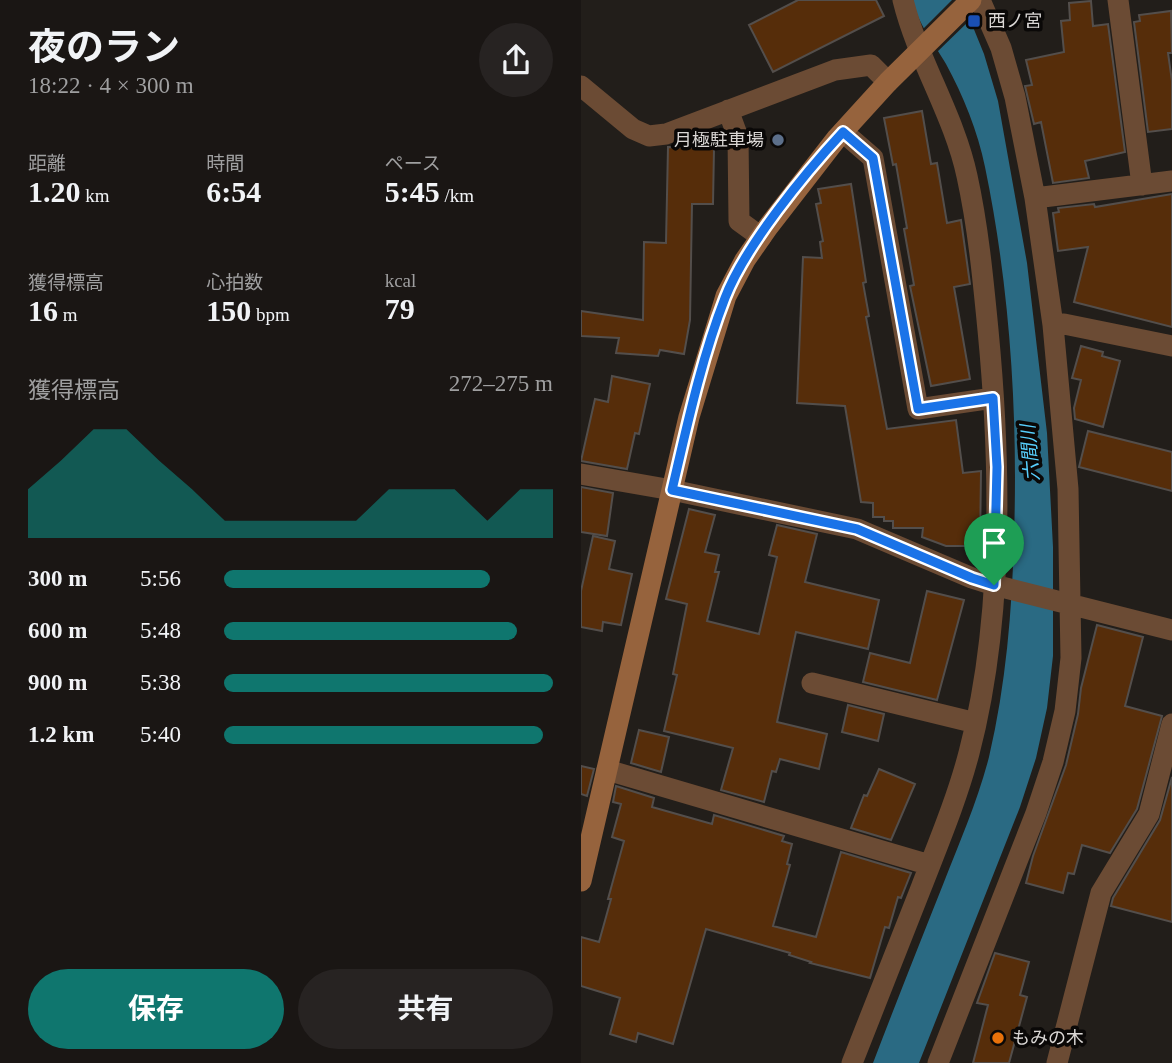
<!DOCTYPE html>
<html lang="ja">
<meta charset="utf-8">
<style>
:root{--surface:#1a1614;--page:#272322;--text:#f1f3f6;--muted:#9f9fa0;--accent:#0f766e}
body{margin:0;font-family:"Times New Roman","Noto Sans JP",serif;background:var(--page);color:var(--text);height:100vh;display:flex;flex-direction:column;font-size:26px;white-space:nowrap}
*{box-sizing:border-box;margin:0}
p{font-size:23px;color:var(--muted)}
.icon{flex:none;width:38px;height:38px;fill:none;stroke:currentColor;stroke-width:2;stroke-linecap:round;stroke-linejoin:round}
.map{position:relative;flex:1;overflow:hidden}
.drawer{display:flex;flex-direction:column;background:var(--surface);width:581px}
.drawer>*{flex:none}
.pin{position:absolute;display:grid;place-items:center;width:60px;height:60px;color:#fff;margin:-72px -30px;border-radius:50% 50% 50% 0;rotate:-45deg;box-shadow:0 0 7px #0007}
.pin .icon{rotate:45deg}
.round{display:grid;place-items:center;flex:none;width:74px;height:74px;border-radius:37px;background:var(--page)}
.overview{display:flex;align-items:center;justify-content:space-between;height:119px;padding:0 28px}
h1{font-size:38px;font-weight:700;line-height:52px}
.metrics{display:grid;grid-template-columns:repeat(3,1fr);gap:10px;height:119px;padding:7px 28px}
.metrics div{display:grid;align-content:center}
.metrics b{font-size:30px;font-weight:700}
.metrics small{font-size:19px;font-weight:400}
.metrics p{font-size:19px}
.chart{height:196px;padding:14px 28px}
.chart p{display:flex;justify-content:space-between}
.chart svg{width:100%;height:126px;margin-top:7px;fill:var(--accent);opacity:.7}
.cta{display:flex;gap:14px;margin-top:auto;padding:14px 28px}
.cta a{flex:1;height:80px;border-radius:42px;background:var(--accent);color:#fff;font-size:28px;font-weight:700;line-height:80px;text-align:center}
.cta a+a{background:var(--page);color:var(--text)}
ul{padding:0 28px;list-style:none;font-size:23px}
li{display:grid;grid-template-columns:112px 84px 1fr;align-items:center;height:52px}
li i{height:18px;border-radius:9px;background:var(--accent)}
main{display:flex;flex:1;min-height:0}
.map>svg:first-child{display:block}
.water{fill:#2a6a83}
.pier{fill:#221e1a}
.building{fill:#562d0a;stroke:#534e4b;stroke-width:2}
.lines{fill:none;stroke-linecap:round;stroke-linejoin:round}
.street{stroke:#6b4b34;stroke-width:21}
.secondary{stroke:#96633d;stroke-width:21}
.route-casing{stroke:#fff;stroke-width:14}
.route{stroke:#1a73e8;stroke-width:9}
.transit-dot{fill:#1a4fb4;stroke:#0a0807;stroke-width:2.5}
.service-dot{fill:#5c6f8a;stroke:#0a0807;stroke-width:2.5}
.food-dot{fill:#e8710a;stroke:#0a0807;stroke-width:2.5}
.labels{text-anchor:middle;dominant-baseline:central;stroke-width:7;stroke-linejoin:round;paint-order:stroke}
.poi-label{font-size:18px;fill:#dad7d5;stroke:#0a0807;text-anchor:start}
.water-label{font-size:19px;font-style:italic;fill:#57cffd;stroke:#0a0807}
</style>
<main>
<section class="drawer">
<div class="overview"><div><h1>夜のラン</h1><p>18:22 · 4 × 300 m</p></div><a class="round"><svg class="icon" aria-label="share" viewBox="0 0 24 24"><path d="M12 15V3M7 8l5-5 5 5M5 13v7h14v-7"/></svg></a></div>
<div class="metrics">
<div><p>距離</p><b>1.20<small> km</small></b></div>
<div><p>時間</p><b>6:54</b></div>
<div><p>ペース</p><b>5:45<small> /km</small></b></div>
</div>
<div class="metrics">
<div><p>獲得標高</p><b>16<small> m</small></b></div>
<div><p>心拍数</p><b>150<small> bpm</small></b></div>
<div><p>kcal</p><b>79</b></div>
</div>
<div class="chart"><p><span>獲得標高</span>272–275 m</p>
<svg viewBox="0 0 160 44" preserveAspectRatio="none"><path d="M0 44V27L10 17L20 6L30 6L40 17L50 27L60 38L70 38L80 38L90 38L100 38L110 27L120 27L130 27L140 38L150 27L160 27V44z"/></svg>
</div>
<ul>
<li><b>300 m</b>5:56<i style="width:81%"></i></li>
<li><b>600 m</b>5:48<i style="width:89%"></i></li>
<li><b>900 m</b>5:38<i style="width:100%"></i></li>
<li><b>1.2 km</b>5:40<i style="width:97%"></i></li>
</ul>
<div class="cta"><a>保存</a><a>共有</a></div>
</section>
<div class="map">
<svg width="591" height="1063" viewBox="0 0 591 1063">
<rect width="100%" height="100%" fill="#221e1a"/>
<path class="water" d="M 332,0 L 381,0 L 403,54 L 417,101 L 446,263 L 466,433 L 472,547 L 472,656 L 466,708 L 455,758 L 439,807 L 338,1063 L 292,1063 C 315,1003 339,942 363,882 C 379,841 397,800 408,757 C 425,684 431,612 433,537 C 437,414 429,288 404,167 C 397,132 382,95 365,64 C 353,43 336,23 332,0 Z"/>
<path class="pier" d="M 371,0 L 384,0 L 392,17 L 354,54 L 341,30 Z"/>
<path class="building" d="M 217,0 L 295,0 L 303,16 L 192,72 L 168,25 Z
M 510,1 L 512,26 L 527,24 L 544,152 L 504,161 L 508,178 L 472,183 L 460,122 L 453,124 L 444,86 L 451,85 L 445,60 L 483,52 L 480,21 L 489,20 L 488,3 Z
M 590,11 L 591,53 L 587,53 L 591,81 L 591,129 L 567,132 L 553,22 L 559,21 L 558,15 Z
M 341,111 L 350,164 L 356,163 L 366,223 L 380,220 L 389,284 L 373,287 L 389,379 L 350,386 L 329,286 L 333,285 L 323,229 L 326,228 L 315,164 L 312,165 L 303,118 Z
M 87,147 L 133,148 L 132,204 L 111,204 L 109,320 L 103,354 L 79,350 L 77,356 L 35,353 L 38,338 L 0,336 L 0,311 L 62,320 L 63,242 L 85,243 Z
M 270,184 L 285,282 L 282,283 L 288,316 L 285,317 L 306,429 L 375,420 L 382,473 L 400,471 L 399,546 L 365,546 L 341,537 L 342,528 L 312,528 L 312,521 L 303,521 L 303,517 L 292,517 L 292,503 L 280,502 L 264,406 L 216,403 L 222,257 L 241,258 L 239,242 L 242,241 L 235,204 L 240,203 L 237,189 Z
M 591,194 L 591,327 L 493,302 L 507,247 L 477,251 L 472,213 L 478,212 L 477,208 L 513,204 L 514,207 Z
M 500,346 L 522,352 L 521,356 L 539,361 L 522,427 L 494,419 L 493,408 L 500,380 L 491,378 Z
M 31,376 L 69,384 L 58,434 L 54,433 L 46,469 L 0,461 L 14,399 L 27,402 Z
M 507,431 L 591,452 L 591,491 L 498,467 Z
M 0,487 L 32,493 L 26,536 L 0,532 Z
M 108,509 L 134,515 L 124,552 L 138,555 L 134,572 L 138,572 L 126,621 L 178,634 L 196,557 L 188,555 L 196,525 L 236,534 L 224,582 L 298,600 L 287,649 L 215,632 L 196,722 L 246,734 L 238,769 L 199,759 L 195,772 L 191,771 L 183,802 L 140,790 L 152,748 L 83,731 L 96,675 L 92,674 L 106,604 L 85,599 Z
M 12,536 L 34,541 L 28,569 L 51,574 L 40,625 L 22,622 L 21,631 L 0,627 L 0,591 Z
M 346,591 L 383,600 L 356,700 L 282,682 L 289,653 L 329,663 Z
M 516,625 L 562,637 L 544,706 L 581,716 L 556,809 L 529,853 L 501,845 L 493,874 L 487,873 L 482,893 L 445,883 L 452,856 L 485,765 L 497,714 L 500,688 Z
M 267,705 L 303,714 L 297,741 L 261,732 Z
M 58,730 L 88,737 L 80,772 L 50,763 Z
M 0,766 L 13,769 L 6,796 L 0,794 Z
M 298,769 L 334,784 L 310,840 L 270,828 L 283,795 L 286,796 Z
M 591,777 L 591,922 L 530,906 L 532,898 L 579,820 Z
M 35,786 L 73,798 L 71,807 L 131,824 L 133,815 L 203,836 L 201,841 L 211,844 L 206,864 L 209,865 L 192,926 L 235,937 L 260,852 L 330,873 L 320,898 L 317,897 L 308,928 L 304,927 L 289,978 L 229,963 L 230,962 L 208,955 L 209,953 L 125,929 L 92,1044 L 57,1033 L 55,1042 L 29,1034 L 39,998 L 0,986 L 0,937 L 18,942 L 30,899 L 27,899 L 43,841 L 31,837 L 40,804 L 32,802 Z
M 414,953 L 448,962 L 439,995 L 446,997 L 428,1063 L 392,1063 L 407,1005 L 396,1003 Z"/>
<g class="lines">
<path class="street" d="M 537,0 L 561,185
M 0,86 L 52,129 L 68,136 L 85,134 L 254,70 L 290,65 L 307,82
M 147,110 L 157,137 L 158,221 L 180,237
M 262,132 L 292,158 L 337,409 L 412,398
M 454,198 L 591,181
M 472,325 L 483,324 L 591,346
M 0,474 L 91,490 L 276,529 L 391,578 L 413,585 L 591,630
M 231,683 L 395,723
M 26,770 L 349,865
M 271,1063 C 294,1005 317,946 340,888 C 357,844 376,799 388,753 C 423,620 420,465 407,330 C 402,278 397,226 386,176 C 373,115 337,61 322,0
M 357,1063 L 455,813 L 472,762 L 484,711 L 490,658 L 487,489 L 472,325 L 454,198 L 434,97 L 420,48 L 399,0
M 476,1063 L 520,893 L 568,814 L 591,724"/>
<path class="secondary" d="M 0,881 L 108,417 L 145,296 L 164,260 L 187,227 L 256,138 L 307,82 L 390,0"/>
</g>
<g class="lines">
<defs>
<path id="route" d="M 262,132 L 292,158 L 337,409 L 412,398 L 416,467 L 413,585 L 391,578 L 276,529 L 91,490 C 106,426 120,360 144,298 C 164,246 224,173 262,132 Z"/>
</defs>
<use href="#route" class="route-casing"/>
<use href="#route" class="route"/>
</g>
<rect class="transit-dot" x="386" y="14" width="14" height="14" rx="3.5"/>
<circle class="service-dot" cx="197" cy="140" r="7"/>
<circle class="food-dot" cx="417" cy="1038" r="7"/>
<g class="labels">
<g class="poi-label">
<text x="407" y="21">西ノ宮</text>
<text x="183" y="140" text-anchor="end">月極駐車場</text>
<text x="431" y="1038">もみの木</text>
</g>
<g class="water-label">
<text transform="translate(449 453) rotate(-95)">六間川</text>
</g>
</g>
</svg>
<div class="pin" style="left:413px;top:585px;background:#1e9e55"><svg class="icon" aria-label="arrive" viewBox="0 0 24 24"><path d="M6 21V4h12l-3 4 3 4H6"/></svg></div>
</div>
</main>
